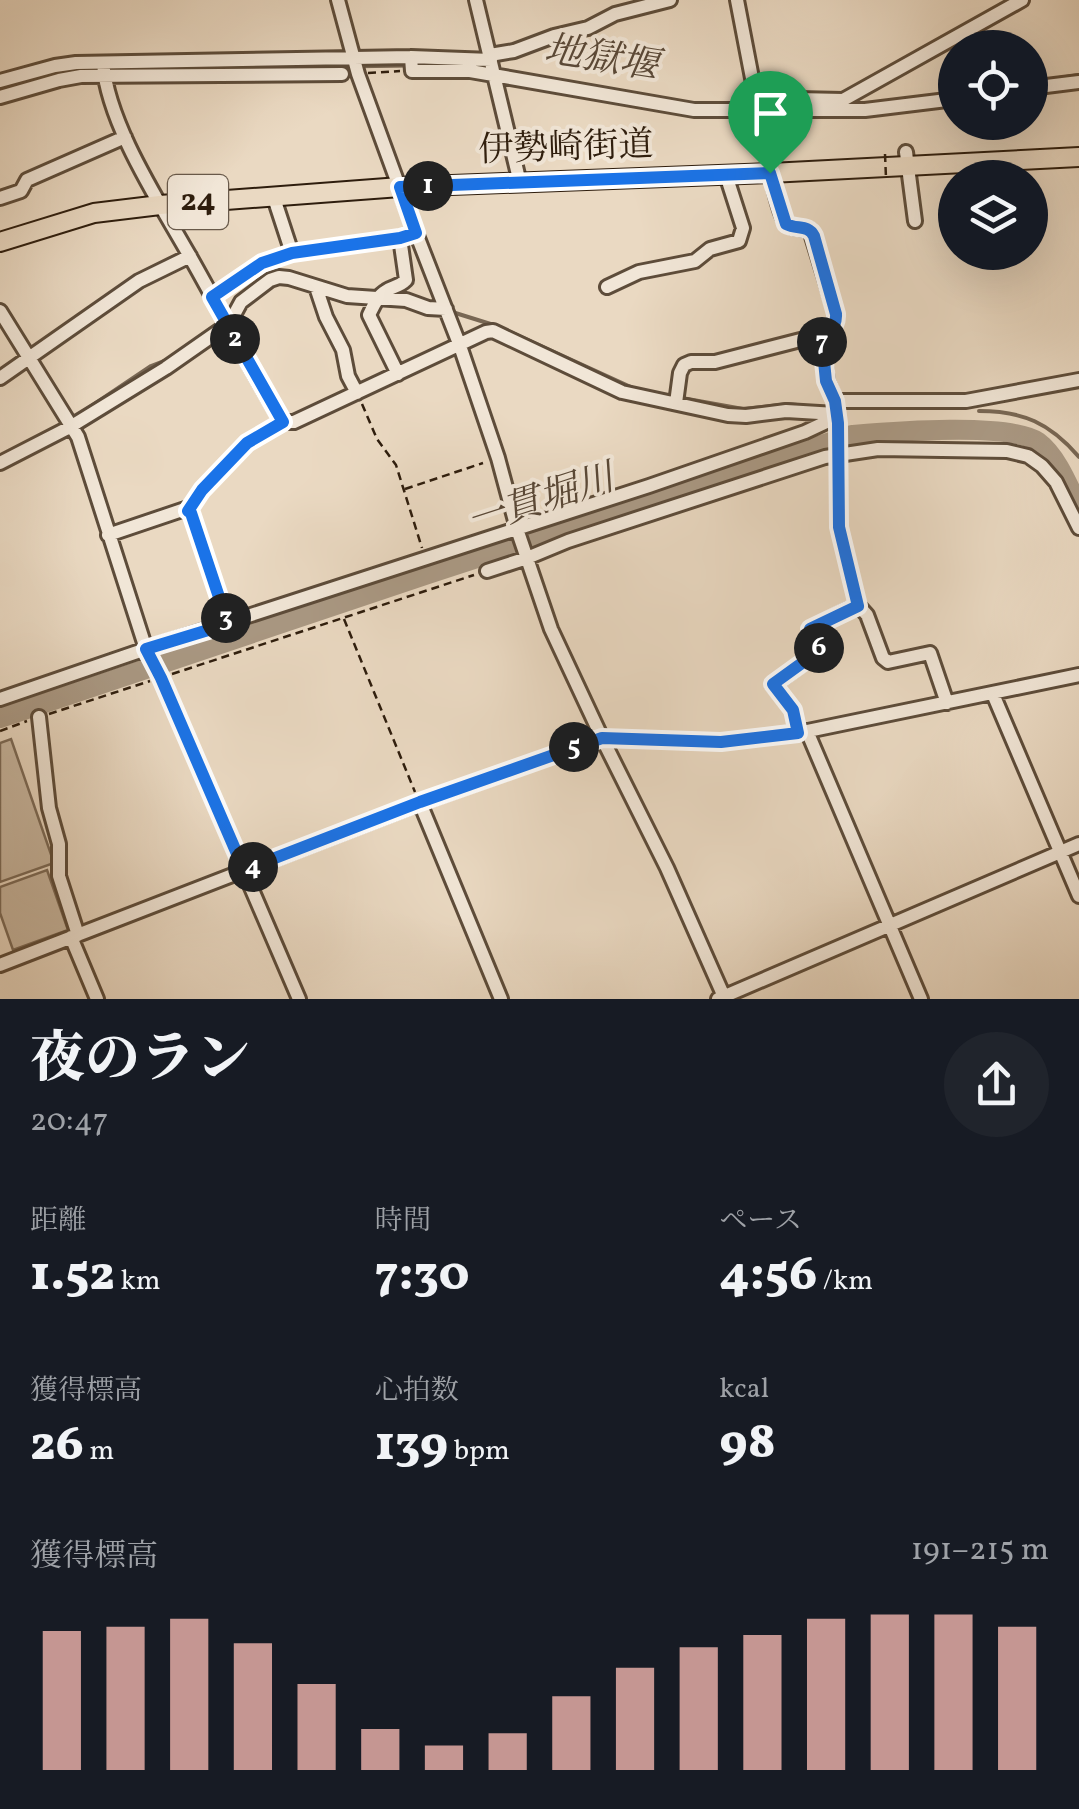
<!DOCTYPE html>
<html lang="ja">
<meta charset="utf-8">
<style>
:root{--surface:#171b24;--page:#20242c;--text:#f1f3f6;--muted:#9ea1a6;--accent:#c59692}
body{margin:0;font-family:Vollkorn,"Noto Serif JP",serif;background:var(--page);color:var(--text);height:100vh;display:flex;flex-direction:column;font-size:38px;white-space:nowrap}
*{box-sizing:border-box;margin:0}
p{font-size:32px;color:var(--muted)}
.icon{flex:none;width:55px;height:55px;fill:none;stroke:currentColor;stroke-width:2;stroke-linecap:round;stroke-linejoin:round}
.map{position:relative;height:999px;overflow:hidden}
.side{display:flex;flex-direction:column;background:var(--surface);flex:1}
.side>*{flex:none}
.controls{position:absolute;left:938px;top:30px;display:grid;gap:20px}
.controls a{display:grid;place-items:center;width:110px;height:110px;border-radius:50%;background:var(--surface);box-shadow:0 10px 40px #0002;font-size:50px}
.pin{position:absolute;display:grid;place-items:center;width:85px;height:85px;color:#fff;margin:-102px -42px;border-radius:50% 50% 50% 0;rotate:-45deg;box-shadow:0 0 10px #0007}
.pin .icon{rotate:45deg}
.km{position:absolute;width:50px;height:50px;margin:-25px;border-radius:50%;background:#222;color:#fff;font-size:28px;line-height:50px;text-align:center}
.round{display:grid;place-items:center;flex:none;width:105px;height:105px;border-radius:52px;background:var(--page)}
.headline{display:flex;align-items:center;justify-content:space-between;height:170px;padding:0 30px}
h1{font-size:55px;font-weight:800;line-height:75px}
.stats{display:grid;grid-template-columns:repeat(3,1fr);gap:15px;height:170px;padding:10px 30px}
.stats div{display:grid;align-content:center}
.stats b{font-size:50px;font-weight:800}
.stats small{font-size:28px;font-weight:400}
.stats p{font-size:28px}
.chart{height:280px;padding:20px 30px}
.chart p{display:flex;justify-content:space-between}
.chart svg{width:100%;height:180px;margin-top:10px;stroke:var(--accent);stroke-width:6}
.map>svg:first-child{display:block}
.green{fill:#cab9a3;stroke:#7c6b58;stroke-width:2.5}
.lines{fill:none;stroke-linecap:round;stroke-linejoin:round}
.stream{stroke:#786754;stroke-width:4}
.river{stroke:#aa9984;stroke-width:20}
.minor-casing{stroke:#5d4c3a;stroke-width:18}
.major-casing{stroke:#2e1d0d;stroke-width:22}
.path{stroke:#2e1d0d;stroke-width:2.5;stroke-dasharray:8 5;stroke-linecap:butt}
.minor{stroke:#f1e6d7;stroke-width:12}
.major{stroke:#ead9c2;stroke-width:18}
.path-bridge{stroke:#2e1d0d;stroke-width:2.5;stroke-dasharray:8 5;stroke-linecap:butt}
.route-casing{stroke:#fff;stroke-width:20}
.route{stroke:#1a73e8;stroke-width:12}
.labels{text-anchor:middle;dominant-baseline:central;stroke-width:8;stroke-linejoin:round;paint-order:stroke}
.shield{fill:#f1e6d7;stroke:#68594a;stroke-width:2.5}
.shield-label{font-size:32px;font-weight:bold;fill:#2e1d0d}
.street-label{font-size:35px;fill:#2e1d0d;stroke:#f1e6d7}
.water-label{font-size:38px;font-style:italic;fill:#594837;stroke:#f1e6d7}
</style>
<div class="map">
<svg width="1079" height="999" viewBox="0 0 1079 999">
<rect width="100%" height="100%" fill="#ead9c2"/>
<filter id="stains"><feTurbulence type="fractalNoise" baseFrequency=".002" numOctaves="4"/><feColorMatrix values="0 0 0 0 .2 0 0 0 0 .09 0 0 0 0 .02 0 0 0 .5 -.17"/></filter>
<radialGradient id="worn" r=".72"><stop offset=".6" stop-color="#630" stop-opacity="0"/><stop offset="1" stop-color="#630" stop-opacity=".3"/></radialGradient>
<path class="green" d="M 11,739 L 54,863 L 0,882 L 0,743 Z
M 47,870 L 68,930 L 13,950 L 0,913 L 0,887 Z"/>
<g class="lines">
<path class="stream" d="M 159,69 L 444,65
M 1039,81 L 1079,75
M 0,90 L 36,80
M 449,311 L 497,326 L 633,388
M 682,398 L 743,409 L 788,404 L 816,407
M 84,411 L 151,366 L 169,359
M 979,411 C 1023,411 1050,423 1079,457"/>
<path class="river" d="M 0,718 L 428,574 L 852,435 C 889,432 1010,422 1038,442 C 1057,456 1069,487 1079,508"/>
<defs>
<path id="minor" d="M 338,0 L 358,74 L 416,233 L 460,346 L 498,458 L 518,532 L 551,629 L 602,738 L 667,868 L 725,999
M 476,0 L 520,183
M 737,0 L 757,104
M 490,55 L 514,51 L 554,36 L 588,28 L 615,14 L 670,0
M 411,57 L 412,71 L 470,71 L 694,110 L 865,110 L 955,99
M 103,63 C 108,124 158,200 188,253 C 220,309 249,367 283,422 L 294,422 L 486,332 L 493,331 L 622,392 L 728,415 L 746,416 L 786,411 L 836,414
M 0,81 L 55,66 L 76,63 L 411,57 L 491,60
M 1030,88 L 1079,82
M 0,97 L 59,80 L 81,76 L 342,74
M 756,98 L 843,100 L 1022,0
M 761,112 C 764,131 775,213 787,224 C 792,229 804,228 810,230 L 836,314 C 837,329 826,331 822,343 L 827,381 L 835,401 L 838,423 L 839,527 L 858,605 L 867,615 L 883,658 L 888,662 L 930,653 L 947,703
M 906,152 L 915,221
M 0,198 L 21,191 L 27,180 L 125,137
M 274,198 L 292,253
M 316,287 L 326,317 L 343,350 L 348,376 L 357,393
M 607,287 L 639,272 L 695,261 L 710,249 L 739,241 L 743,228 L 726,175
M 212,297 L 262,263 L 292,253 L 400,238 L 416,233
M 0,311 L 78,437 L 146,649 L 161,678 L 299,999
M 398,374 L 369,315 C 373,307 377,296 386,291 C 394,286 399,287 406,280 L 400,238
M 0,378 L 139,281 L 190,256
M 835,401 L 966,401 L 1079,380
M 676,403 L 680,373 L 684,365 L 691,362 L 715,362 L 816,336 L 824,337
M 0,463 L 70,427 L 166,368 L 229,324 L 241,302 L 270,280 L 279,277 L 289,278 L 347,296 L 406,300 L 428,308 L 446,309
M 188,511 L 202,490 L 247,443 L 283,422
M 108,535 L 185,509 L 191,513 L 228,624
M 487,571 L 527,558 L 568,541 L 825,457 L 878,449 L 1007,451 L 1028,456 L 1042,466 L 1056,482 L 1079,528
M 993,694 L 1079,896
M 0,699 L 146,649 L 649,486 L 805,432 L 837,417
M 39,717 L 49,808 L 59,844 L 59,876 L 78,935
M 807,731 L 921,999
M 798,733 L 793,710 L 773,685 L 820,650 L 810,629 L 858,605
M 420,803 L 501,999
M 71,937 L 97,999
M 0,965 L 416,804 L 602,738 L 721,742 L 798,733 L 1079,675
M 718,999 L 1079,844"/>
<path id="major" d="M 0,242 L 94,213 L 160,205 L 400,187 L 770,173 L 1079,157"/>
</defs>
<use href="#minor" class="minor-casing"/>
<use href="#major" class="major-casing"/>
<path class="path" d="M 368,73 L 400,71
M 362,404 L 377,439 L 396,465 L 422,548
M 405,489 L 483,463
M 344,619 L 415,792
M 172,674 L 474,575
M 49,714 L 150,681
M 0,731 L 27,721"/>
<use href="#minor" class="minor"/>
<use href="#major" class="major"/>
<path class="path-bridge" d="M 885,154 L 886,178"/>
</g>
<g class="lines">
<defs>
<path id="route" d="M 770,173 L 786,224 C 797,230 808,224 814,236 L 836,314 C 837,329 826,331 822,342 L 826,381 L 835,401 L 838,423 L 839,527 L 858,606 L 810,629 L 820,650 L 773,684 L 793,710 L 798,733 L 721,742 L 602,738 L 420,802 L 244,870 L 161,678 L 146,649 L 228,624 L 191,513 L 188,511 L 202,490 L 247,443 L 283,422 L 212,297 L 262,263 L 292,253 L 400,238 L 416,233 L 400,187 Z"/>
</defs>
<use href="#route" class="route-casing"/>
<use href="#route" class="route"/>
</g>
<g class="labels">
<rect class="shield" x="168" y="175" width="60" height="54" rx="8"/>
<g class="shield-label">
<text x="198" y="202">24</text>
</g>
<g class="street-label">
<text transform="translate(566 149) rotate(-2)">伊勢崎街道</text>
</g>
<g class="water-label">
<text transform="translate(601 60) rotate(9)">地獄堰</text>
<text transform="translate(541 502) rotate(-18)">一貫堀川</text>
</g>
</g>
<rect width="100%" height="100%" filter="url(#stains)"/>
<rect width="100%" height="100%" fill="url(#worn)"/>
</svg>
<div class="controls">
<a><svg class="icon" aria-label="locate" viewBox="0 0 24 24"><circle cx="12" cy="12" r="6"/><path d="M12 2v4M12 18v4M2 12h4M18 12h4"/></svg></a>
<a><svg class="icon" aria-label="layers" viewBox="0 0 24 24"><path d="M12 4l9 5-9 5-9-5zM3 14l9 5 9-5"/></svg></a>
</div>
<div class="pin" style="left:770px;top:173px;background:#1e9e55"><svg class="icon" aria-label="arrive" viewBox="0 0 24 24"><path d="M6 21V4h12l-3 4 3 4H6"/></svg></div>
<b class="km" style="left:428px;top:186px">1</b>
<b class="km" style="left:235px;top:339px">2</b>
<b class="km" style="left:226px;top:618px">3</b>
<b class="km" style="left:253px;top:867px">4</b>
<b class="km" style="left:574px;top:747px">5</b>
<b class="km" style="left:819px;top:648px">6</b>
<b class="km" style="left:822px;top:342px">7</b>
</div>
<section class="side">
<div class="headline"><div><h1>夜のラン</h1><p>20:47</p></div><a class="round"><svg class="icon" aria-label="share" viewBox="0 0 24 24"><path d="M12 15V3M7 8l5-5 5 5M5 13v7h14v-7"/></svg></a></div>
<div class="stats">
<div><p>距離</p><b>1.52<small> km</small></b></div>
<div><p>時間</p><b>7:30</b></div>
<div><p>ペース</p><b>4:56<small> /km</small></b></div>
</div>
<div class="stats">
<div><p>獲得標高</p><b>26<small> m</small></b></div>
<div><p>心拍数</p><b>139<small> bpm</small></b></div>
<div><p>kcal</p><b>98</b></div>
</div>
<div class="chart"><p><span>獲得標高</span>191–215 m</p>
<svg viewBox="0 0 160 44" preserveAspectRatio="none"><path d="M5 44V10M15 44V9M25 44V7M35 44V13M45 44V23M55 44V34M65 44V38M75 44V35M85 44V26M95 44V19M105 44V14M115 44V11M125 44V7M135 44V6M145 44V6M155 44V9"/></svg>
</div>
</section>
